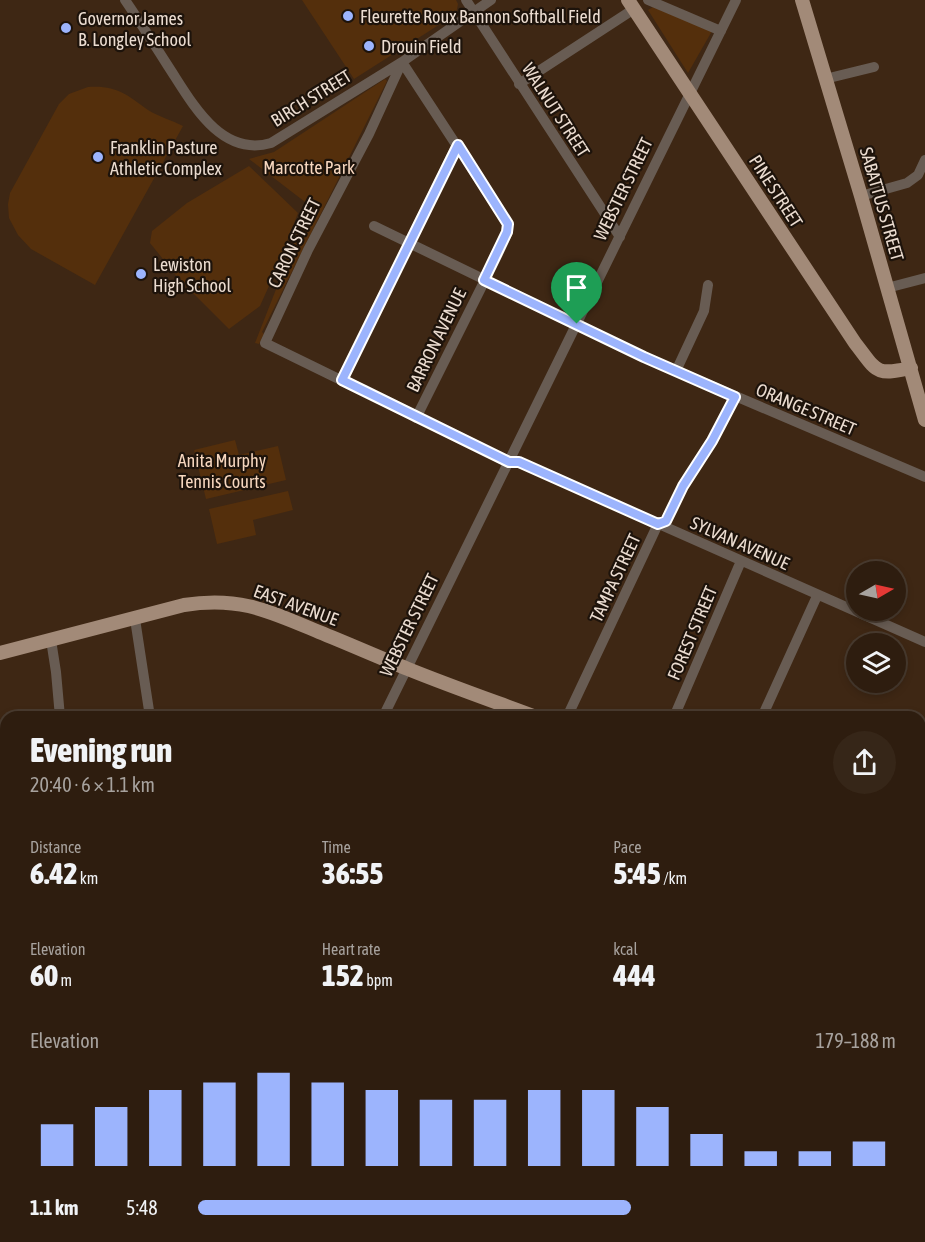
<!DOCTYPE html>
<meta charset="utf-8">
<style>
:root{--surface:#2e1d0f;--page:#362618;--text:#f1f3f6;--muted:#a7a29e;--line:#493b2f;--accent:#9cb4fd}
body{margin:0;font-family:"Asap Condensed",sans-serif;background:var(--page);color:var(--text);height:100vh;display:flex;flex-direction:column;font-size:22px;white-space:nowrap}
*{box-sizing:border-box;margin:0}
p{font-size:20px;color:var(--muted)}
.icon{flex:none;width:33px;height:33px;fill:none;stroke:currentColor;stroke-width:2;stroke-linecap:round;stroke-linejoin:round}
.map{position:relative;flex:1;overflow:hidden}
.panel{position:absolute;left:0px;top:711px;width:926px;height:531px;display:flex;flex-direction:column;background:var(--surface);border-radius:18px 18px 0 0;box-shadow:0 3px 9px #0003,0 0 0 2px var(--line)}
.panel>*{flex:none}
.needle{width:39px;rotate:81deg}
.tools{position:absolute;left:846px;top:561px;display:grid;gap:12px}
.tools a{display:grid;place-items:center;width:60px;height:60px;border-radius:50%;background:var(--surface);box-shadow:0 3px 9px #0003,0 0 0 2px var(--line);font-size:30px}
.pin{position:absolute;display:grid;place-items:center;width:51px;height:51px;color:#fff;margin:-62px -26px;border-radius:50% 50% 50% 0;rotate:-45deg;box-shadow:0 0 6px #0007}
.pin .icon{rotate:45deg}
.round{display:grid;place-items:center;flex:none;width:63px;height:63px;border-radius:32px;background:var(--page)}
.head{display:flex;align-items:center;justify-content:space-between;height:102px;padding:0 30px}
h1{font-size:33px;font-weight:800;line-height:45px}
.figures{display:grid;grid-template-columns:repeat(3,1fr);gap:9px;height:102px;padding:6px 30px}
.figures div{display:grid;align-content:center}
.figures b{font-size:30px;font-weight:800}
.figures small{font-size:16px;font-weight:400}
.figures p{font-size:16px}
.chart{height:168px;padding:12px 30px}
.chart p{display:flex;justify-content:space-between}
.chart svg{width:100%;height:108px;margin-top:6px;stroke:var(--accent);stroke-width:6}
ul{padding:0 30px;list-style:none;font-size:20px}
li{display:grid;grid-template-columns:96px 72px 1fr;align-items:center;height:45px}
li i{height:15px;border-radius:8px;background:var(--accent)}
.map>svg:first-child{display:block}
.green{fill:#542f0c}
.lines{fill:none;stroke-linecap:round;stroke-linejoin:round}
.minor{stroke:#685c53;stroke-width:10}
.major{stroke:#a28a78;stroke-width:14}
.route-casing{stroke:#fff;stroke-width:12}
.route{stroke:#9cb4fd;stroke-width:8}
.poi-dot{fill:#9cb4fd;stroke:#1d130b;stroke-width:2}
.labels{text-anchor:middle;dominant-baseline:central;stroke-width:4.5;stroke-linejoin:round;paint-order:stroke}
.poi-label{font-size:18px;fill:#ebdcd0;stroke:#1d130b;text-anchor:start}
.street-label{font-size:18px;fill:#ebdcd0;stroke:#1d130b}
.park-label{font-size:18px;fill:#f7d7bf;stroke:#1d130b}
</style>
<div class="map">
<svg width="925" height="1242" viewBox="0 0 925 1242">
<rect width="100%" height="100%" fill="#3e2714"/>
<path class="green" d="M 302,0 L 456,0 L 458,4 L 456,14 L 354,79 Z
M 653,7 L 712,31 L 688,73 L 648,10 Z
M 385,79 L 387,81 L 262,332 L 264,334 L 259,344 L 255,343 L 309,205 L 249,159 L 274,152 Z
M 88,87 C 117,85 127,95 148,110 C 159,117 172,120 183,126 L 95,285 L 31,249 L 18,235 L 9,218 L 8,204 L 10,193 L 59,104 L 69,94 Z
M 249,166 L 298,213 L 273,277 L 260,306 L 229,329 L 179,279 L 150,243 L 152,231 L 187,203 Z
M 235,440 L 239,455 L 278,446 L 286,480 L 206,499 L 194,450 Z
M 288,491 L 293,510 L 253,520 L 256,535 L 217,544 L 209,509 Z"/>
<g class="lines">
<path class="minor" d="M 125,0 C 140,22 154,44 168,66 C 191,101 220,158 271,143 L 402,62 L 491,0
M 466,0 L 620,237
M 648,0 L 721,31
M 402,62 L 369,134 L 308,250 L 265,343 L 509,462 L 519,462 L 925,642
M 402,62 L 508,224 L 508,232 L 498,254 L 416,418
M 825,79 L 874,67
M 519,84 L 634,9
M 861,196 L 907,183 L 918,175 L 925,160
M 374,226 L 644,357 L 925,477
M 887,288 L 925,278
M 676,371 L 704,311 L 708,285
M 342,380 L 457,145
M 135,619 L 150,717
M 51,640 L 56,672 L 60,717
M 383,717 L 736,0
M 567,717 L 658,524 L 666,521 L 683,486 L 712,441 L 735,397
M 674,717 L 741,561
M 762,717 L 817,596
M 920,762 L 925,764
M 920,828 L 925,816
M 920,922 L 925,912
M 0,933 L 6,933
M 0,1013 L 6,1013
M 0,1122 L 6,1111
M 0,1220 L 6,1220
M 223,1242 L 226,1236
M 316,1242 L 319,1236
M 406,1242 L 409,1236
M 497,1242 L 500,1236
M 760,1242 L 763,1236"/>
<path class="major" d="M 628,0 L 855,343 C 877,371 874,376 911,368
M 802,0 L 861,196 L 925,420
M 0,653 L 184,605 C 239,596 269,611 319,632 C 349,644 378,657 408,669 C 450,686 493,701 536,717
M 920,880 L 925,882
M 536,1236 L 550,1242
M 125,1242 L 128,1236"/>
</g>
<g class="lines">
<defs>
<path id="route" d="M 458,145 L 508,224 L 507,232 L 484,280 L 644,357 L 735,397 L 712,441 L 683,486 L 666,521 L 658,524 L 519,462 L 509,462 L 342,380 Z"/>
</defs>
<use href="#route" class="route-casing"/>
<use href="#route" class="route"/>
</g>
<g class="poi-dot">
<circle cx="348" cy="16" r="6"/>
<circle cx="66" cy="28" r="6"/>
<circle cx="369" cy="46" r="6"/>
<circle cx="98" cy="157" r="6"/>
<circle cx="141" cy="274" r="6"/>
</g>
<g class="labels">
<g class="poi-label">
<text x="360" y="16">Fleurette Roux Bannon Softball Field</text>
<text x="78" y="18">Governor James<tspan x="78" dy="21">B. Longley School</tspan></text>
<text x="381" y="46">Drouin Field</text>
<text x="110" y="147">Franklin Pasture<tspan x="110" dy="21">Athletic Complex</tspan></text>
<text x="153" y="264">Lewiston<tspan x="153" dy="21">High School</tspan></text>
</g>
<g class="street-label">
<text transform="translate(311 98) rotate(-32)">BIRCH STREET</text>
<text transform="translate(556 110) rotate(57)">WALNUT STREET</text>
<text transform="translate(623 189) rotate(-64)">WEBSTER STREET</text>
<text transform="translate(776 191) rotate(57)">PINE STREET</text>
<text transform="translate(882 204) rotate(74)">SABATTUS STREET</text>
<text transform="translate(294 243) rotate(-64)">CARON STREET</text>
<text transform="translate(436 340) rotate(-64)">BARRON AVENUE</text>
<text transform="translate(806 409) rotate(23)">ORANGE STREET</text>
<text transform="translate(740 543) rotate(24)">SYLVAN AVENUE</text>
<text transform="translate(615 578) rotate(-65)">TAMPA STREET</text>
<text transform="translate(296 605) rotate(20)">EAST AVENUE</text>
<text transform="translate(409 625) rotate(-64)">WEBSTER STREET</text>
<text transform="translate(692 633) rotate(-67)">FOREST STREET</text>
</g>
<g class="park-label">
<text x="309" y="167">Marcotte Park</text>
<text x="222" y="460">Anita Murphy<tspan x="222" dy="21">Tennis Courts</tspan></text>
</g>
</g>
</svg>
<div class="tools">
<a><svg class="needle" viewBox="-14 -14 28 28"><path d="M0-13l5 13h-10z" fill="#e53935"/><path d="M0 13l5-13h-10z" fill="#a7a29e"/></svg></a>
<a><svg class="icon" aria-label="layers" viewBox="0 0 24 24"><path d="M12 4l9 5-9 5-9-5zM3 14l9 5 9-5"/></svg></a>
</div>
<div class="pin" style="left:577px;top:324px;background:#1e9e55"><svg class="icon" aria-label="arrive" viewBox="0 0 24 24"><path d="M6 21V4h12l-3 4 3 4H6"/></svg></div>
<section class="panel">
<div class="head"><div><h1>Evening run</h1><p>20:40 · 6 × 1.1 km</p></div><a class="round"><svg class="icon" aria-label="share" viewBox="0 0 24 24"><path d="M12 15V3M7 8l5-5 5 5M5 13v7h14v-7"/></svg></a></div>
<div class="figures">
<div><p>Distance</p><b>6.42<small> km</small></b></div>
<div><p>Time</p><b>36:55</b></div>
<div><p>Pace</p><b>5:45<small> /km</small></b></div>
</div>
<div class="figures">
<div><p>Elevation</p><b>60<small> m</small></b></div>
<div><p>Heart rate</p><b>152<small> bpm</small></b></div>
<div><p>kcal</p><b>444</b></div>
</div>
<div class="chart"><p><span>Elevation</span>179–188 m</p>
<svg viewBox="0 0 160 44" preserveAspectRatio="none"><path d="M5 44V27M15 44V20M25 44V13M35 44V10M45 44V6M55 44V10M65 44V13M75 44V17M85 44V17M95 44V13M105 44V13M115 44V20M125 44V31M135 44V38M145 44V38M155 44V34"/></svg>
</div>
<ul>
<li><b>1.1 km</b>5:48<i style="width:62%"></i></li>
</ul>
</section>
</div>
